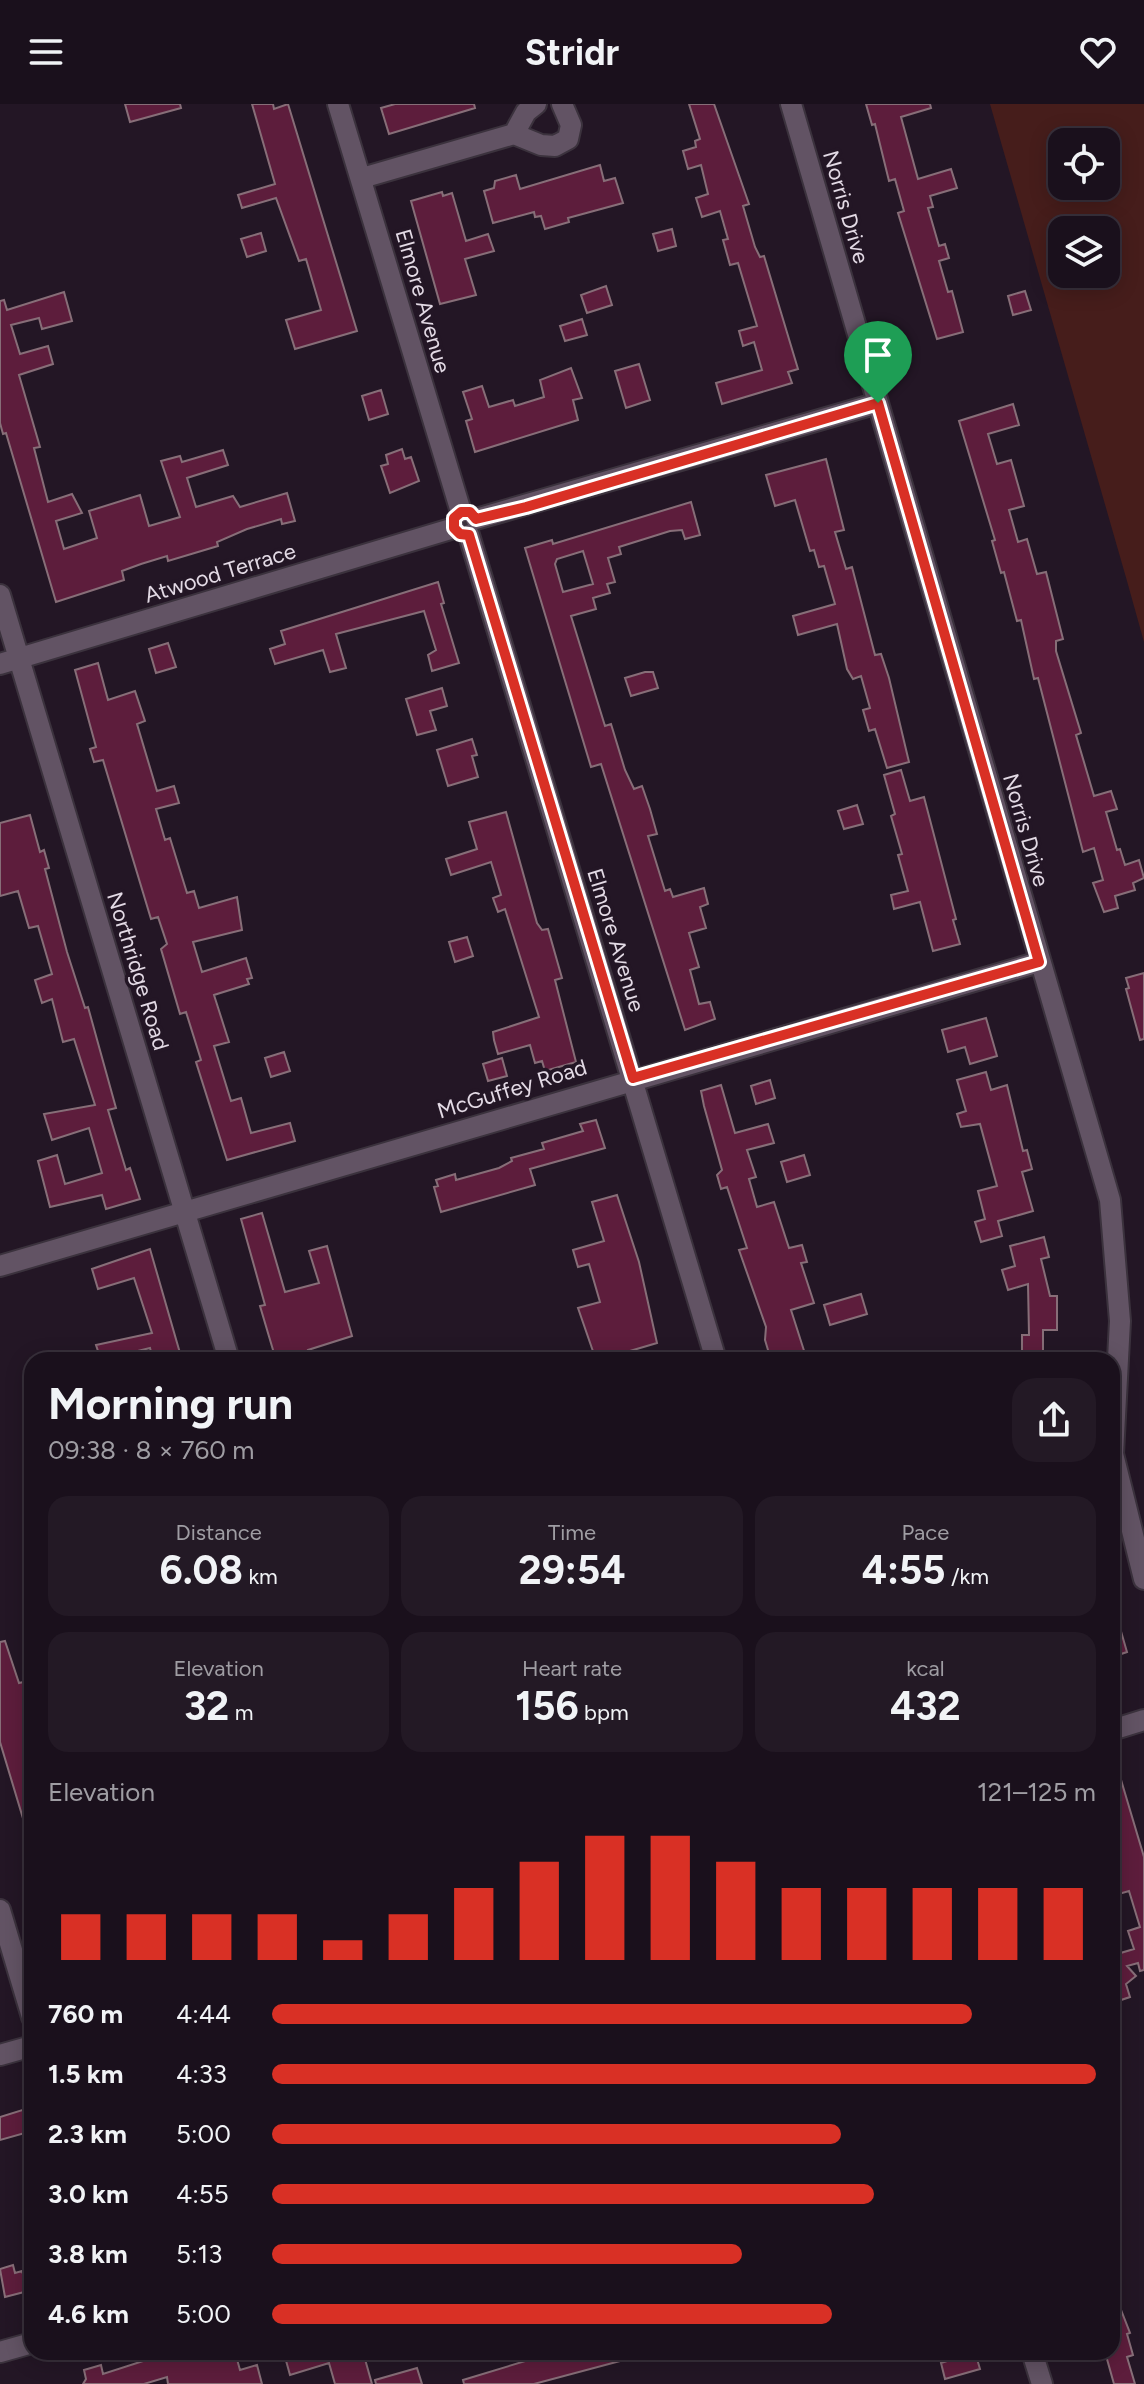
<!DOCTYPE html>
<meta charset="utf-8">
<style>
:root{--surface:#1a101c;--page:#231925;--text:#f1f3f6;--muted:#9f9da3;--line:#38303b;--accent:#d93025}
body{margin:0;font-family:Figtree,sans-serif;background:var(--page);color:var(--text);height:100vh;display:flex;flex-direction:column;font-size:30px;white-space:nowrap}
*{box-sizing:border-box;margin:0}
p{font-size:26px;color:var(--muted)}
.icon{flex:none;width:44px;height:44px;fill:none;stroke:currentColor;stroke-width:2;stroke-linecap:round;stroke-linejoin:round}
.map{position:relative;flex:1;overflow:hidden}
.sheet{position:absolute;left:24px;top:1248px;width:1096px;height:1008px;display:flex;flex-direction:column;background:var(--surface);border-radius:24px;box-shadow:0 4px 20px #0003,0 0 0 2px var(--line)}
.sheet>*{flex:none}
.fabs{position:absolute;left:1048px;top:24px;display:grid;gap:16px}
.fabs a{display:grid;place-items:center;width:72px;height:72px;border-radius:16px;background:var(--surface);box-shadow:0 4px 20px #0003,0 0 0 2px var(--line);font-size:40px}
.pin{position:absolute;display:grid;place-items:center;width:68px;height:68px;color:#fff;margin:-82px -34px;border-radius:50% 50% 50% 0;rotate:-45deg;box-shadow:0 0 8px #0007}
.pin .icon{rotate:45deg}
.round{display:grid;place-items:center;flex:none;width:84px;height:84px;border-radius:24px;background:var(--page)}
.overview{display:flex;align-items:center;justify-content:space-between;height:136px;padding:0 24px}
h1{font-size:44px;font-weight:700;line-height:60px}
.stats{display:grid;grid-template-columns:repeat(3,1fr);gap:12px;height:136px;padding:8px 24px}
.stats div{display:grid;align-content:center;border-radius:20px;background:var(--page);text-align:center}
.stats b{font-size:40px;font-weight:700}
.stats small{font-size:22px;font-weight:400}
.stats p{font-size:22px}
.chart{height:224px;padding:16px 24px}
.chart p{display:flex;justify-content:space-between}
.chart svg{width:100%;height:144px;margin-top:8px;stroke:var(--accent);stroke-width:6}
ul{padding:0 24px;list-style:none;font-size:26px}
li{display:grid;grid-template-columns:128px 96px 1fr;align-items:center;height:60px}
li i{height:20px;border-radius:10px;background:var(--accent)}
header{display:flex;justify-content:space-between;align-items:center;height:104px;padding:0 24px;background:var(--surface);font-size:36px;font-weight:700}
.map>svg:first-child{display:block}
.green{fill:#461d1b;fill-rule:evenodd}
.building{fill:#5d1d3c;stroke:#876e78;stroke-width:2;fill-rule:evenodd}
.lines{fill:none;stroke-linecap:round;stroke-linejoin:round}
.minor-casing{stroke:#3b323d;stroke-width:24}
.secondary-casing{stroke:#3b323d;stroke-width:24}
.minor{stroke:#625364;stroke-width:20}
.secondary{stroke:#625364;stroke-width:20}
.route-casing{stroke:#fff;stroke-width:16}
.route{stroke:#d93025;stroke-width:10}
.labels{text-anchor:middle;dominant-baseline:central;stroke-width:7;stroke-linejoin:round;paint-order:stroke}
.street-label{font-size:22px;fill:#e3dae5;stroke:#231625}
</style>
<header><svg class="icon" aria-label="menu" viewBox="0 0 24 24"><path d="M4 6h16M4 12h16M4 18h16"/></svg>Stridr<svg class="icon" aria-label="heart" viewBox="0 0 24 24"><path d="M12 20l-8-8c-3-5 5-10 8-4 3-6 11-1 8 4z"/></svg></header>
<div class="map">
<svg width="1144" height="2280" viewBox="0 0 1144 2280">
<rect width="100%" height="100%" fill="#231625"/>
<path class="green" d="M 990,0 L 1144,0 L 1144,538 L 1127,477 ZM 1062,38 L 1106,38 L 1106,82 L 1062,82 ZM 1106,126 L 1106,170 L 1062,170 L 1062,126 Z"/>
<path class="building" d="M 125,0 L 180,0 L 181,4 L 130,18 Z
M 252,0 L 273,0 L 274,5 L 288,0 L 357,227 L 295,245 L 286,216 L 321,206 L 306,155 L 299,157 L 276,94 L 242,104 L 238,91 L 275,80 Z
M 395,0 L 474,0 L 475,4 L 389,30 L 381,4 Z
M 689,0 L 714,0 L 749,100 L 743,102 L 755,143 L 760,153 L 764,152 L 798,265 L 788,268 L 792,279 L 722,300 L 716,279 L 762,266 L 754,238 L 743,242 L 739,227 L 757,222 L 738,159 L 730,161 L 723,136 L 728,135 L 720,107 L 702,113 L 696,94 L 708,90 L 701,61 L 688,65 L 683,47 L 696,43 L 695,37 L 700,35 Z
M 866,0 L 930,0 L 931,4 L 901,13 L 918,75 L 951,65 L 957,84 L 930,92 L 933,103 L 928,104 L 939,142 L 945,140 L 949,154 L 939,157 L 948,188 L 952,187 L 963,228 L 937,235 L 898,109 L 904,107 L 895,75 L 889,77 L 875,20 L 872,21 Z
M 600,61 L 604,77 L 615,74 L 623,99 L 568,114 L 569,118 L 545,125 L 541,112 L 535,113 L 534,108 L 493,119 L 484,87 L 494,84 L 495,77 L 516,71 L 520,85 Z
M 442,88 L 443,92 L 452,89 L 466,137 L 488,130 L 494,147 L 465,155 L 476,191 L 440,200 L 411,97 Z
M 672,125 L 676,142 L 658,147 L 653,130 Z
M 261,129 L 266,147 L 247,153 L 241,135 Z
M 606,182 L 612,201 L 587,209 L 581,191 Z
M 1025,187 L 1031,206 L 1013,211 L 1008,192 Z
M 64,188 L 72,217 L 42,225 L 39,214 L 11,221 L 20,250 L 48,242 L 53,260 L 19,271 L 40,343 L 34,344 L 48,398 L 72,390 L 82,409 L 56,417 L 64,445 L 97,434 L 89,407 L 140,391 L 149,422 L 180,413 L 161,357 L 180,352 L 182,358 L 223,346 L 228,361 L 187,374 L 196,403 L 233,392 L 240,403 L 287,389 L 295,417 L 282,420 L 281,415 L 247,425 L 217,438 L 218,442 L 168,457 L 167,452 L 141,460 L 122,467 L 124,476 L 56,498 L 6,329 L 3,330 L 0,319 L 0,197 L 4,196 L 7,206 Z
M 582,215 L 587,231 L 565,237 L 560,222 Z
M 639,260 L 650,296 L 626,304 L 615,267 Z
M 571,264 L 582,294 L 573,296 L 578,316 L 475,348 L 466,317 L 472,315 L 463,288 L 482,282 L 489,303 L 513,296 L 515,302 L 544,293 L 540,276 Z
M 381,286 L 388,310 L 369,316 L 362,292 Z
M 1013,300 L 1019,321 L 988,330 L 997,360 L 1011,356 L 1024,402 L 1009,406 L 1018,438 L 1027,435 L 1037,470 L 1046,468 L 1063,535 L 1056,537 L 1056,547 L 1081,629 L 1076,631 L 1094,692 L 1111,687 L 1117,705 L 1106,708 L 1117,746 L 1120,745 L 1125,761 L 1139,756 L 1144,774 L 1133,779 L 1135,786 L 1115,792 L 1118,804 L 1104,808 L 1093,779 L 1103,776 L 1094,744 L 1083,748 L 1038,574 L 1034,575 L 1021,516 L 1017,517 L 1004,468 L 1001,469 L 992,437 L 995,436 L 959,317 Z
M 402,345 L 405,355 L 411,353 L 419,377 L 390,389 L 381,362 L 388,360 L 386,351 Z
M 826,355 L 844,426 L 835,428 L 846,465 L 852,463 L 875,551 L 881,550 L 889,574 L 909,658 L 887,664 L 875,625 L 869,627 L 863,606 L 870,604 L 861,572 L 853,575 L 847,565 L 837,520 L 798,531 L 793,512 L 835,500 L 824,462 L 819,463 L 814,446 L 810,447 L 795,396 L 775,402 L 766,371 Z
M 691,398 L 700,431 L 685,435 L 682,426 L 670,427 L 619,443 L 621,450 L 608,454 L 615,478 L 607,480 L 610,489 L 593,494 L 596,505 L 571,512 L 605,622 L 611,620 L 625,666 L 634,685 L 642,682 L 650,705 L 657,730 L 648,732 L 665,787 L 670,785 L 673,793 L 704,784 L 708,800 L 700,803 L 706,824 L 689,829 L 699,863 L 690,866 L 699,900 L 710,898 L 715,915 L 685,926 L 601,660 L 591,663 L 525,444 L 552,436 L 553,440 ZM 583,447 L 593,480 L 563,488 L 555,460 L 557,455 Z
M 438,478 L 444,499 L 441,500 L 459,559 L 432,567 L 428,551 L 436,546 L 424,507 L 336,530 L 346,564 L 330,568 L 323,546 L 275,560 L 270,545 L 285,540 L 281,527 Z
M 168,539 L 176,563 L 156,569 L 149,545 Z
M 98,559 L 108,596 L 135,587 L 145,617 L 137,620 L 157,687 L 174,682 L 179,699 L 156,705 L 165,736 L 170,734 L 187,789 L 194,787 L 199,804 L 237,793 L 242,826 L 193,838 L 202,868 L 246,854 L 252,874 L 247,875 L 249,880 L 214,891 L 229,938 L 214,942 L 231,997 L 241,994 L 251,1029 L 290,1019 L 295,1037 L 227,1056 L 196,958 L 201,956 L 186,908 L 180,910 L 161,845 L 167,840 L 158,813 L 151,815 L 103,656 L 94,658 L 90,645 L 96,643 L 75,566 Z
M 645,568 L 653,568 L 658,584 L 631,592 L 625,574 Z
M 442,584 L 447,602 L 430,607 L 436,626 L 417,631 L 406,595 Z
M 472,635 L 477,651 L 472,652 L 478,673 L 448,682 L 437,646 Z
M 901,666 L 910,697 L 924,693 L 956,815 L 953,816 L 960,840 L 933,847 L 920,798 L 894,805 L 891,791 L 908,787 L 898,751 L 902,750 L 891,712 L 895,710 L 884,671 Z
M 857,701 L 863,720 L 844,725 L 838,707 Z
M 506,708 L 537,819 L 542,826 L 548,825 L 562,874 L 555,876 L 576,958 L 545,967 L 542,957 L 535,959 L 530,941 L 498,950 L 494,936 L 493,928 L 539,913 L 505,805 L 498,808 L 493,794 L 501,791 L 491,758 L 451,771 L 446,755 L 477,745 L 469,718 Z
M 30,711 L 40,748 L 44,746 L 49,764 L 45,765 L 67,848 L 85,904 L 88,903 L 116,1004 L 108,1006 L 126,1066 L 130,1064 L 140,1095 L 106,1105 L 102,1091 L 50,1103 L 38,1057 L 57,1051 L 65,1080 L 102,1069 L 89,1024 L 52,1036 L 44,1010 L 95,1001 L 74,935 L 63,938 L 52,895 L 42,899 L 35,876 L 52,870 L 38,822 L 29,824 L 18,787 L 0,792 L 0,719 Z
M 467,833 L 473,852 L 455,858 L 449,838 Z
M 1144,869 L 1144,935 L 1140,936 L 1126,885 L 1129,884 L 1126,874 Z
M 986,914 L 997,952 L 970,960 L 965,943 L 948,948 L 942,926 Z
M 284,948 L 290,967 L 271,973 L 265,954 Z
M 502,954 L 507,972 L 488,977 L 483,960 Z
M 986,968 L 991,986 L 1007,981 L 1023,1047 L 1027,1046 L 1032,1065 L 1022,1068 L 1033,1107 L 998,1117 L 1002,1132 L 981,1138 L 975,1118 L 985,1115 L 978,1087 L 997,1082 L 980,1020 L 961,1023 L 957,1010 L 966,1007 L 957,976 Z
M 770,976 L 775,994 L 756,1000 L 751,982 Z
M 721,981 L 735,1029 L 768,1020 L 774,1039 L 747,1046 L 756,1073 L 749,1075 L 757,1103 L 774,1098 L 789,1144 L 802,1141 L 807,1158 L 801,1159 L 814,1199 L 791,1206 L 807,1256 L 771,1256 L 765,1236 L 766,1223 L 739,1146 L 747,1144 L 727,1083 L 721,1085 L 717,1071 L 722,1066 L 704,1002 L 701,987 Z
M 596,1016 L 605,1044 L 530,1065 L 535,1081 L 441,1108 L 434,1083 L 438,1082 L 436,1076 L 455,1070 L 456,1076 L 499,1064 L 512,1057 L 511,1054 L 544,1045 L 542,1039 L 583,1027 L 580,1020 Z
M 804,1051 L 810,1071 L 787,1078 L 781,1058 Z
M 617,1091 L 639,1158 L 657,1239 L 613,1252 L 614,1256 L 596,1256 L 578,1204 L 600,1198 L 589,1160 L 578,1163 L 573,1146 L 604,1137 L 592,1098 Z
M 262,1109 L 285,1188 L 319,1179 L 309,1147 L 327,1142 L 352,1232 L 308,1246 L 311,1256 L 276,1256 L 260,1202 L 265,1201 L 241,1115 Z
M 1044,1133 L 1049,1153 L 1041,1155 L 1050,1192 L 1057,1192 L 1057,1226 L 1043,1226 L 1043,1249 L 1022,1249 L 1022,1231 L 1029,1231 L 1028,1180 L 1008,1186 L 1002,1166 L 1015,1162 L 1010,1142 Z
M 150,1145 L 182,1256 L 153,1256 L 150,1244 L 101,1256 L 96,1241 L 152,1229 L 134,1174 L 98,1185 L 92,1165 Z
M 861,1190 L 867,1210 L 830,1221 L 824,1201 Z
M 1112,1510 L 1116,1510 L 1127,1548 L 1112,1553 Z
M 5,1537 L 19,1579 L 32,1576 L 32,1731 L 28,1731 L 0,1638 L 0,1538 Z
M 1112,1659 L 1116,1659 L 1144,1753 L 1144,1866 L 1140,1867 L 1138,1859 L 1127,1862 L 1136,1872 L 1126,1880 L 1130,1893 L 1112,1899 L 1112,1844 L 1117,1850 L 1134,1845 L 1128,1827 L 1140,1823 L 1129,1787 L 1112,1792 Z
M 32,2003 L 32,2027 L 0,2036 L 0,2013 Z
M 13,2161 L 15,2169 L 22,2167 L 28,2187 L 5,2193 L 0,2165 Z
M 1116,2193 L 1130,2229 L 1127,2230 L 1133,2251 L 1127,2253 L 1135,2280 L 1114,2280 L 1105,2248 L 1112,2248 L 1112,2194 Z
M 171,2248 L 235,2248 L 240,2266 L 257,2261 L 262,2280 L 168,2280 L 167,2273 L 144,2280 L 83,2280 L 86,2275 L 84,2266 L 101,2261 L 103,2270 Z
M 292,2248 L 363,2248 L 372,2280 L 335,2280 L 329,2259 L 290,2271 L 285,2253 Z
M 555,2248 L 639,2248 L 639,2252 L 534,2280 L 464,2280 L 463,2276 Z
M 951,2248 L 975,2248 L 980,2265 L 945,2275 L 941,2259 L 953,2255 Z
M 417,2264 L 422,2280 L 376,2280 L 375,2276 Z"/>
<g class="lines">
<defs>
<path id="minor" d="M 338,0 L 461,408
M 791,0 L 1110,1096 L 1120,1217 L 1113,1350 L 1144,1475
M 514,30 L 526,8 L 536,0
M 362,74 L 514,30 L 541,41 L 555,42 L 568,35 L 571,21 L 562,0
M 476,415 L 878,299
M 469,431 L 716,1256
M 0,491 L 229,1256
M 0,560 L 454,424
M 0,1162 L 1039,858
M 0,1806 L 32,1913
M 0,2248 L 32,2239
M 1032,2248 L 1042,2280"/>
<path id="secondary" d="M 1112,1626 L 1144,1616
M 0,1951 L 32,1942"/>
</defs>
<use href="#minor" class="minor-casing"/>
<use href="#secondary" class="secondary-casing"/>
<use href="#minor" class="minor"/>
<use href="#secondary" class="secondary"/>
</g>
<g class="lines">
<defs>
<path id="route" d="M 878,299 L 1039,858 L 633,974 L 469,431 L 460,430 L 454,424 L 454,414 L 461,408 L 470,408 L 476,415 L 526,403 Z"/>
</defs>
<use href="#route" class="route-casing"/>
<use href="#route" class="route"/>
</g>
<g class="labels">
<g class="street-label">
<text transform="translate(846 103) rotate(74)">Norris Drive</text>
<text transform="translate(423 197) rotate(74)">Elmore Avenue</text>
<text transform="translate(220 469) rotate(-17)">Atwood Terrace</text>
<text transform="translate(1026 726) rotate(74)">Norris Drive</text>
<text transform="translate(616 836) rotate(73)">Elmore Avenue</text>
<text transform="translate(138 867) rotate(73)">Northridge Road</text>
<text transform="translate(512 985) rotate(-17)">McGuffey Road</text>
</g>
</g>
</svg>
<div class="fabs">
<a><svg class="icon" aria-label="locate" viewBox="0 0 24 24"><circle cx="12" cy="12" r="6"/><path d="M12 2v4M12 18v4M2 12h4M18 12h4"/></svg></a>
<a><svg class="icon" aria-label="layers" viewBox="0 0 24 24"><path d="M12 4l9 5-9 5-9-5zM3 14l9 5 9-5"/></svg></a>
</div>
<div class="pin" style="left:878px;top:299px;background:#1e9e55"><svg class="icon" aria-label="arrive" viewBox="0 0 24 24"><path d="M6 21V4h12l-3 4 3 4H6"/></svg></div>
<section class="sheet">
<div class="overview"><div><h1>Morning run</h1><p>09:38 · 8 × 760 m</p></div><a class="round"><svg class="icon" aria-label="share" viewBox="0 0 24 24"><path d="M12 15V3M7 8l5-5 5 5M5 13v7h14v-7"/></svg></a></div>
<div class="stats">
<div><p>Distance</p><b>6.08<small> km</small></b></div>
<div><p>Time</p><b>29:54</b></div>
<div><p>Pace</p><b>4:55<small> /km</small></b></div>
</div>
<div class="stats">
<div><p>Elevation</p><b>32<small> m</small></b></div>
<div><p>Heart rate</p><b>156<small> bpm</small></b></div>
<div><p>kcal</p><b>432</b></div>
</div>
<div class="chart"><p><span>Elevation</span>121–125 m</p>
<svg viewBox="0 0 160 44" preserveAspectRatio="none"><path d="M5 44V30M15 44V30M25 44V30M35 44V30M45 44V38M55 44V30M65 44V22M75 44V14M85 44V6M95 44V6M105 44V14M115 44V22M125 44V22M135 44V22M145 44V22M155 44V22"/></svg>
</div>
<ul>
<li><b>760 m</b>4:44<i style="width:85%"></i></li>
<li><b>1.5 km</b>4:33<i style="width:100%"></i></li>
<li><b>2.3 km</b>5:00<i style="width:69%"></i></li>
<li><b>3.0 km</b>4:55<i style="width:73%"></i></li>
<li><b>3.8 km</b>5:13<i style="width:57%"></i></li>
<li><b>4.6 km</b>5:00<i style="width:68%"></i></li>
</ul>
</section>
</div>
